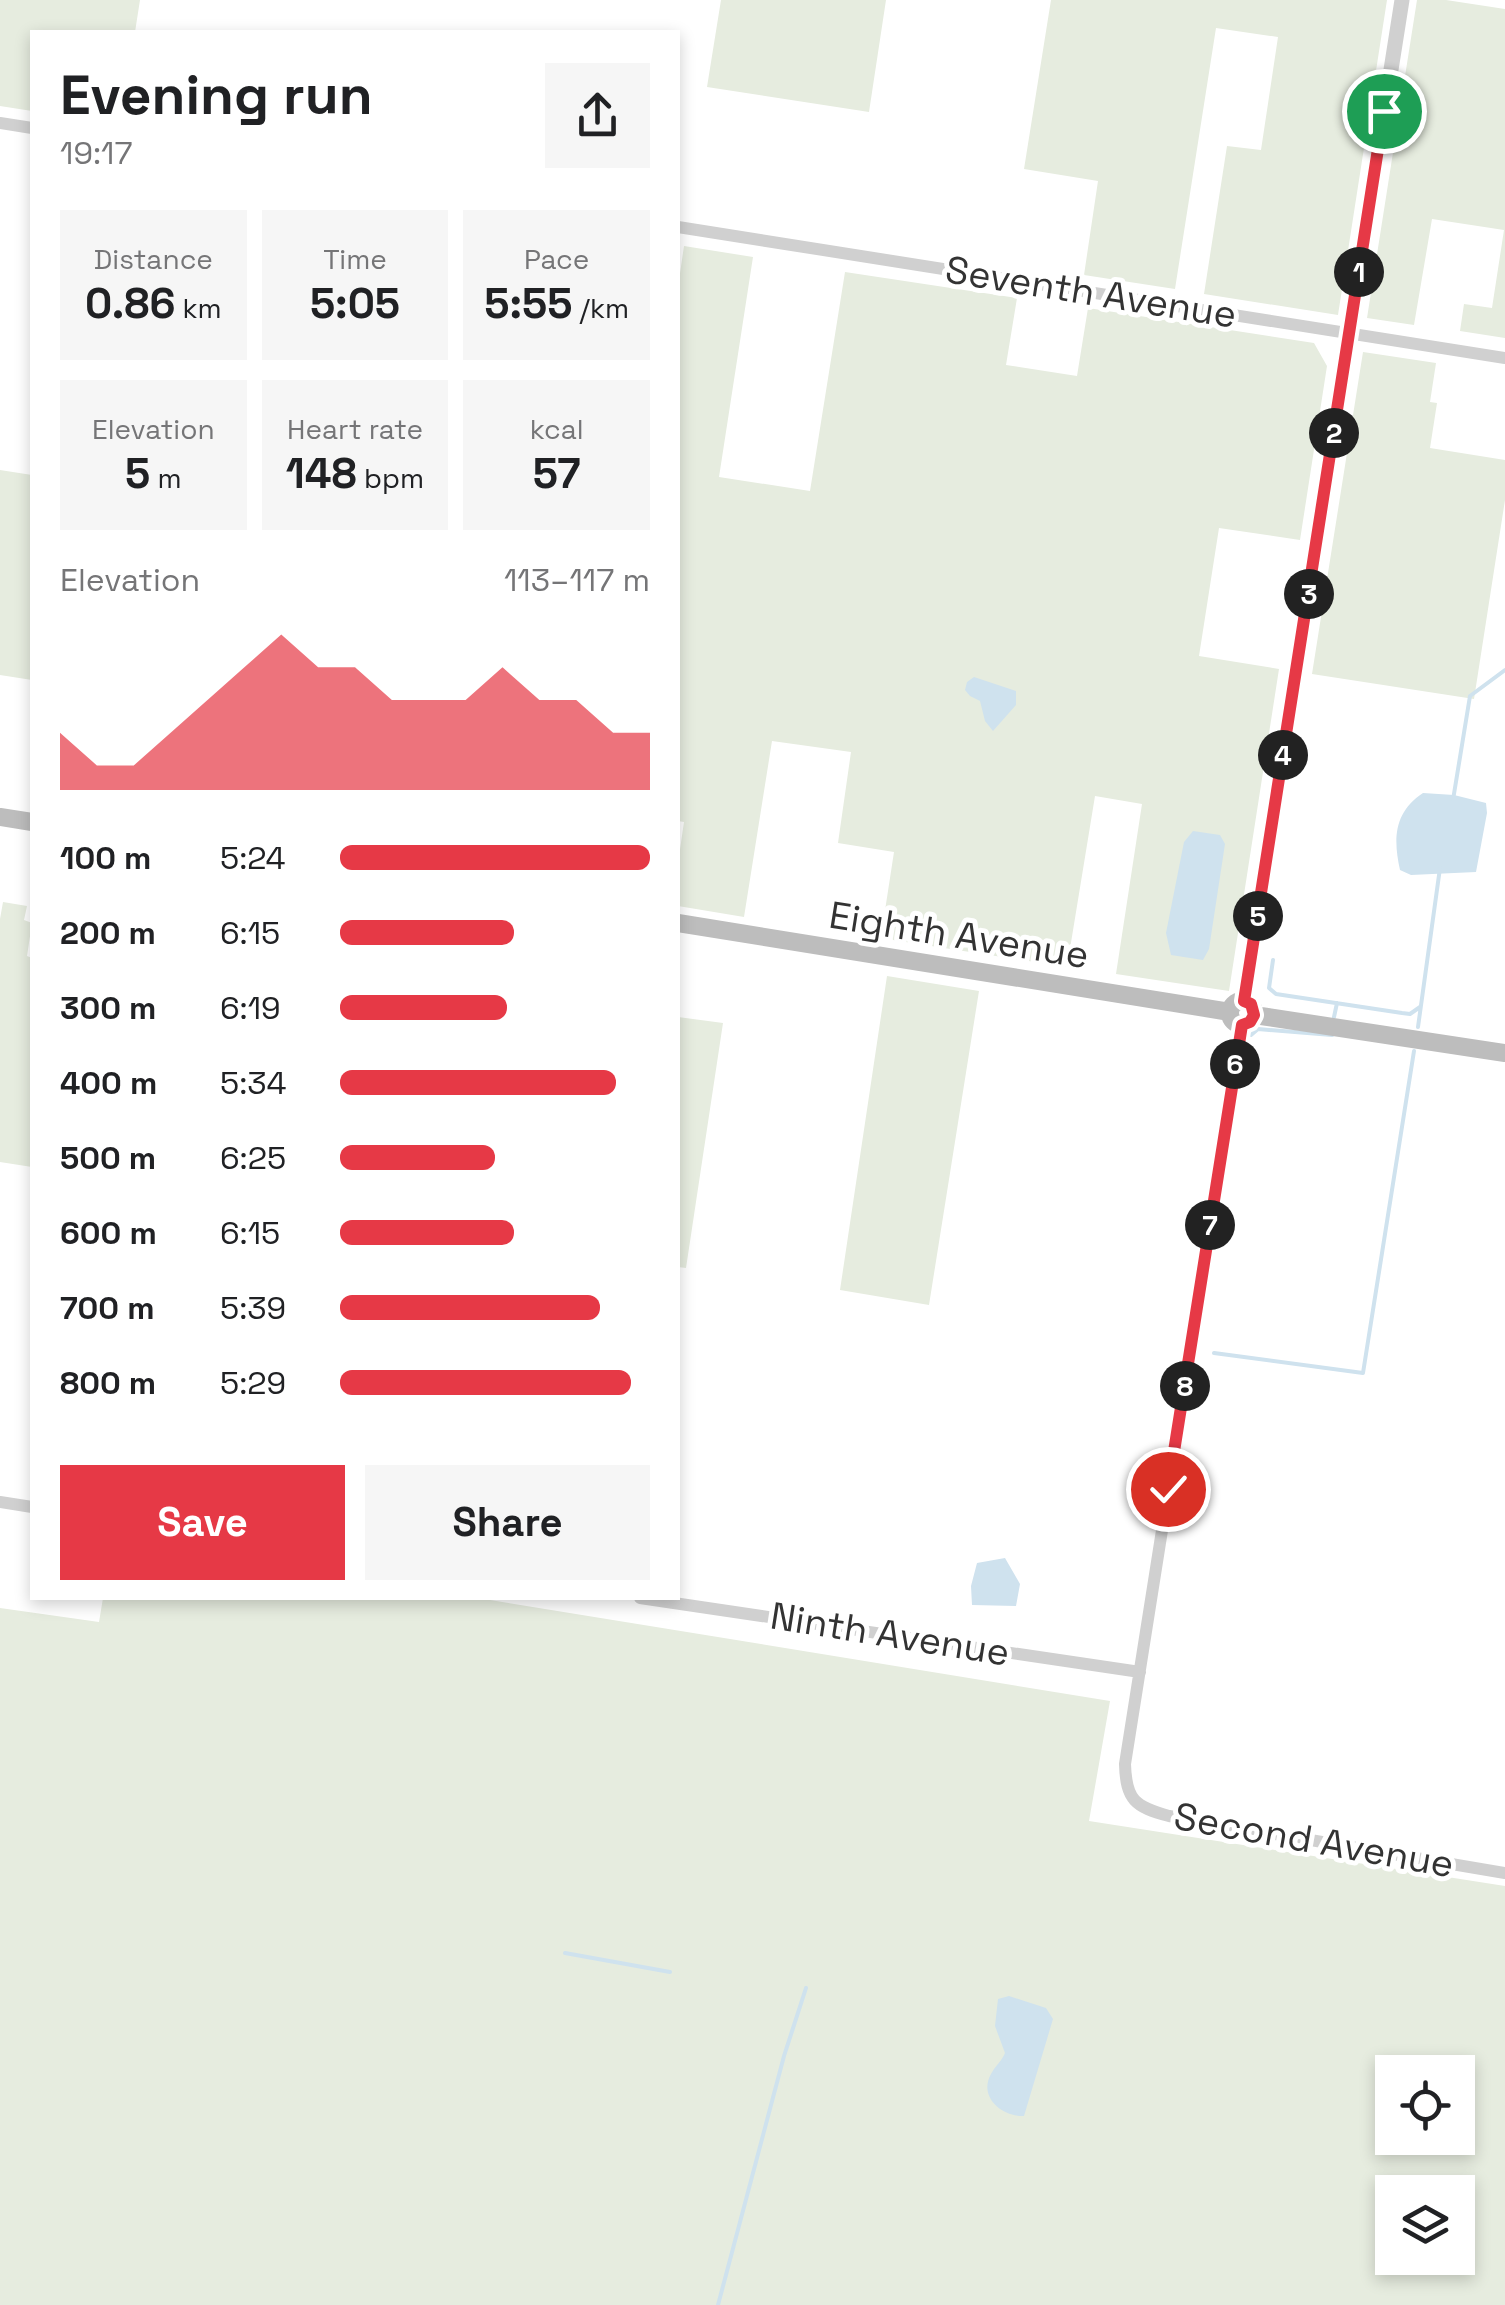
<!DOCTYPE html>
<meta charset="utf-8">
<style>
:root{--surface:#fff;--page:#f6f6f6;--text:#202124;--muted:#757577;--accent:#e63946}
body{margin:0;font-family:"Space Grotesk",sans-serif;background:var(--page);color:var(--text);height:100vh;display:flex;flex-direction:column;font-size:38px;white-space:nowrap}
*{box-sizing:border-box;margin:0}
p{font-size:32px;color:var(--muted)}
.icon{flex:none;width:55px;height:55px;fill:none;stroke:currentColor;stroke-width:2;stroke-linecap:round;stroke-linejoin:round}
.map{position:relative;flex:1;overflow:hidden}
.drawer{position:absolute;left:30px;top:30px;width:650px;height:1570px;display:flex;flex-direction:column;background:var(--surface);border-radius:0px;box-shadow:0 5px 15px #0003}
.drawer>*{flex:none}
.buttons{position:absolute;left:1375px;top:2055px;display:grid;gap:20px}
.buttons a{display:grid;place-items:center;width:100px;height:100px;border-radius:0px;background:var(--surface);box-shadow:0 5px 15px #0003;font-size:50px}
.pin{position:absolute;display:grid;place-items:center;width:85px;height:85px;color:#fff;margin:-42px;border:5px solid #fff;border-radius:50%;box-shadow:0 2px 10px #0007}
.km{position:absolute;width:50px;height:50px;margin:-25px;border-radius:50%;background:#222;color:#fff;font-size:28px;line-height:50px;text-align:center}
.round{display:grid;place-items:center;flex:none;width:105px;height:105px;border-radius:0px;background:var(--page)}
.summary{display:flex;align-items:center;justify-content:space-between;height:170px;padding:0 30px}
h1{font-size:55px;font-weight:700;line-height:75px}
.metrics{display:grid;grid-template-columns:repeat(3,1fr);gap:15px;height:170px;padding:10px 30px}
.metrics div{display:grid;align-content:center;border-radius:0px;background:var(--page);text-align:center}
.metrics b{font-size:42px;font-weight:700}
.metrics small{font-size:28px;font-weight:400}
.metrics p{font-size:28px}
.chart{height:280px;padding:20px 30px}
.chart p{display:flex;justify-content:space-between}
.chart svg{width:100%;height:180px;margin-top:10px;fill:var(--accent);opacity:.7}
.action{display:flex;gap:20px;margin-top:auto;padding:20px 30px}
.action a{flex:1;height:115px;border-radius:0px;background:var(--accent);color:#fff;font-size:40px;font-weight:700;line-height:115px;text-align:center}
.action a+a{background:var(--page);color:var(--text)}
ul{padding:0 30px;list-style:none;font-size:32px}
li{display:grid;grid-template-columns:160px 120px 1fr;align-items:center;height:75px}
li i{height:25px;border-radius:12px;background:var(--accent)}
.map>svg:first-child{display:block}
.green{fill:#e6ecdf;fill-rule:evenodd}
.water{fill:#cfe2ee}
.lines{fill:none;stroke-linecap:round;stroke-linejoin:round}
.stream{stroke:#cfe2ee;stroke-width:4}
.minor{stroke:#d0d0d0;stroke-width:12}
.tertiary{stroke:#d0d0d0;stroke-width:15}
.secondary{stroke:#bdbdbd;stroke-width:18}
.route-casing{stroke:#fff;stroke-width:20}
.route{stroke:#e63946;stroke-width:12}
.labels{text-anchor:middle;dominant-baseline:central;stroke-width:10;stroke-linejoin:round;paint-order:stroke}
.street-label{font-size:38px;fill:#333;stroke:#fff}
</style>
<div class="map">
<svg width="1505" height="2305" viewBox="0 0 1505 2305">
<rect width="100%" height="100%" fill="#fff"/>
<path class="green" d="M 0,0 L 140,0 L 135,32 L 32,32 L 32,111 L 0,106 Z
M 721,0 L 886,0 L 869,112 L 707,87 Z
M 1051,0 L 1387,0 L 1338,315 L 1204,294 L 1227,146 L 1261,150 L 1278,37 L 1216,28 L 1175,289 L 1084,275 L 1098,181 L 1024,169 Z
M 1417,0 L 1446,0 L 1505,9 L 1505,338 L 1460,331 L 1464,304 L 1492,308 L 1504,230 L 1432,219 L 1414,325 L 1367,318 Z
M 684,246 L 753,257 L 719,477 L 810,491 L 845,272 L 1017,298 L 1006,365 L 1077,376 L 1088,308 L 1314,343 L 1327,366 L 1300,540 L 1219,528 L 1199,656 L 1279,669 L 1229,991 L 1116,974 L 1142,804 L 1095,796 L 1067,967 L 893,940 L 890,931 L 882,930 L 894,852 L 838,843 L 851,752 L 772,741 L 744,917 L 678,906 L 678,863 L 684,822 L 678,821 L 678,287 Z
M 1363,352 L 1436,363 L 1430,402 L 1437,403 L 1430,448 L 1505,460 L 1505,500 L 1474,699 L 1312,674 Z
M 0,470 L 32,475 L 32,680 L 0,675 Z
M 3,902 L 27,906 L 24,920 L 32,923 L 27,956 L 32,958 L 32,1167 L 0,1162 L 0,919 Z
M 887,976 L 979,991 L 929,1305 L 840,1290 Z
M 678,1017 L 723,1023 L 686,1268 L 678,1267 Z
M 103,1598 L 478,1598 L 1110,1701 L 1089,1821 L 1505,1886 L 1505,2305 L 0,2305 L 0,1608 L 99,1622 ZM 1392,2072 L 1458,2072 L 1458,2138 L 1392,2138 ZM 1392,2192 L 1458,2192 L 1458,2258 L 1392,2258 Z"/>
<path class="water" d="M 974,677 L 1016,691 L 1016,705 L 993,731 L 985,721 L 980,701 L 970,696 L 965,690 L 967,682 Z
M 1423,793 L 1454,795 L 1486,803 L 1487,813 L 1476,872 L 1411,875 L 1400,870 C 1393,839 1394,812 1423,793 Z
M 1193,831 L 1220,835 L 1225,844 L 1209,949 L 1203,960 L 1171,955 L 1166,933 L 1184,842 Z
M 1005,1558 L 1020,1584 L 1016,1606 L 972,1605 L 971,1586 L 977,1563 Z
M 1009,1996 L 1046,2008 L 1053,2019 L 1024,2116 C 1002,2117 978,2097 991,2074 C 995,2066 1002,2061 1005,2053 L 995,2026 L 998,1999 Z"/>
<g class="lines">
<path class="stream" d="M 1453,800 L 1470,696 L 1505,670
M 1273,960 L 1269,988 L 1276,994 L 1402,1013 L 1410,1014 L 1420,1007
M 1334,1017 L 1337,1003
M 1418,1027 L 1440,868
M 1251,1035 L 1258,1029 L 1332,1035
M 1214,1353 L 1363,1373 L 1414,1051
M 565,1953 L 670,1972
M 718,2305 L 784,2056 L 806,1988"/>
<path class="minor" d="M 0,123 L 32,128
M 678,227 L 1505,358
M 1242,1025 L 1125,1764 C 1126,1800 1135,1807 1169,1816 L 1505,1873
M 0,1502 L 32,1507
M 640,1598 L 1140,1672"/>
<path class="tertiary" d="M 1244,1001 L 1402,0"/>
<path class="secondary" d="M 0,817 L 32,822
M 678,923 L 1230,1012
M1230 1013a12 12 0 1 1 24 0a12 12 0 1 1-24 0Z
M 1254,1015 L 1505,1053"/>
</g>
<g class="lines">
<defs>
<path id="route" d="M 1168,1489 L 1242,1025 L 1250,1022 L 1254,1015 L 1251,1004 L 1244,1001 L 1384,111"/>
</defs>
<use href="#route" class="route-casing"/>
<use href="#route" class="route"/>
</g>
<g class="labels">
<g class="street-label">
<text transform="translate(1091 292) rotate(9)">Seventh Avenue</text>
<text transform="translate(959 935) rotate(9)">Eighth Avenue</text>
<text transform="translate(890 1634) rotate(9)">Ninth Avenue</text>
<text transform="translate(1314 1840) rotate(10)">Second Avenue</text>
</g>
</g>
</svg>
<div class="buttons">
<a><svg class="icon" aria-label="locate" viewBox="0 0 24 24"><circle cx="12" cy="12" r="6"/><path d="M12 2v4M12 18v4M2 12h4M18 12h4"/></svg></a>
<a><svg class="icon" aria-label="layers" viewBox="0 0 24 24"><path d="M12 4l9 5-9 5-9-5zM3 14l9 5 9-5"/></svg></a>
</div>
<div class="pin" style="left:1384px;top:111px;background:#1e9e55"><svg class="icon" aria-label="arrive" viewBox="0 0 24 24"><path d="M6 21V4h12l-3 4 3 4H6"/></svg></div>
<div class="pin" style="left:1168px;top:1489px;background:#d93025"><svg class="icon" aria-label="check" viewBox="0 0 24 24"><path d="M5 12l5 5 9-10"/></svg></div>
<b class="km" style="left:1359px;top:272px">1</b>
<b class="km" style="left:1334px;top:433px">2</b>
<b class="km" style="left:1309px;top:594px">3</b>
<b class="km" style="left:1283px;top:755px">4</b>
<b class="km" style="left:1258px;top:916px">5</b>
<b class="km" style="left:1235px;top:1064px">6</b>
<b class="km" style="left:1210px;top:1225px">7</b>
<b class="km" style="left:1185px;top:1386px">8</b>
<section class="drawer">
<div class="summary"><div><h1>Evening run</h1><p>19:17</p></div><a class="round"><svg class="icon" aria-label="share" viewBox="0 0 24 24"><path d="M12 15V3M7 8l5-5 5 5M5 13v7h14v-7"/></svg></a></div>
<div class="metrics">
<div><p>Distance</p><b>0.86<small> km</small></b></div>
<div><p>Time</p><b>5:05</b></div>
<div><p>Pace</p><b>5:55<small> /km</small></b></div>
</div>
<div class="metrics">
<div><p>Elevation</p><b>5<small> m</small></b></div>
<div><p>Heart rate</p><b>148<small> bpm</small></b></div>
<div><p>kcal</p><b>57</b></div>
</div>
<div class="chart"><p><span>Elevation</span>113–117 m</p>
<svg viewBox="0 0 160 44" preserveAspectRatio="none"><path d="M0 44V30L10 38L20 38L30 30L40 22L50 14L60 6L70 14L80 14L90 22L100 22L110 22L120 14L130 22L140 22L150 30L160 30V44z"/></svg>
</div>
<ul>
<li><b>100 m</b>5:24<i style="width:100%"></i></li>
<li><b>200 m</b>6:15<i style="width:56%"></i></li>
<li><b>300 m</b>6:19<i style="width:54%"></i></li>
<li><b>400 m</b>5:34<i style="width:89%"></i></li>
<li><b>500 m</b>6:25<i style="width:50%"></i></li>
<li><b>600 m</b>6:15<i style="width:56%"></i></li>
<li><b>700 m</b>5:39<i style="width:84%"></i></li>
<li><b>800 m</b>5:29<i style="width:94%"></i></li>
</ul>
<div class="action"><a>Save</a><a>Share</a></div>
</section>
</div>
